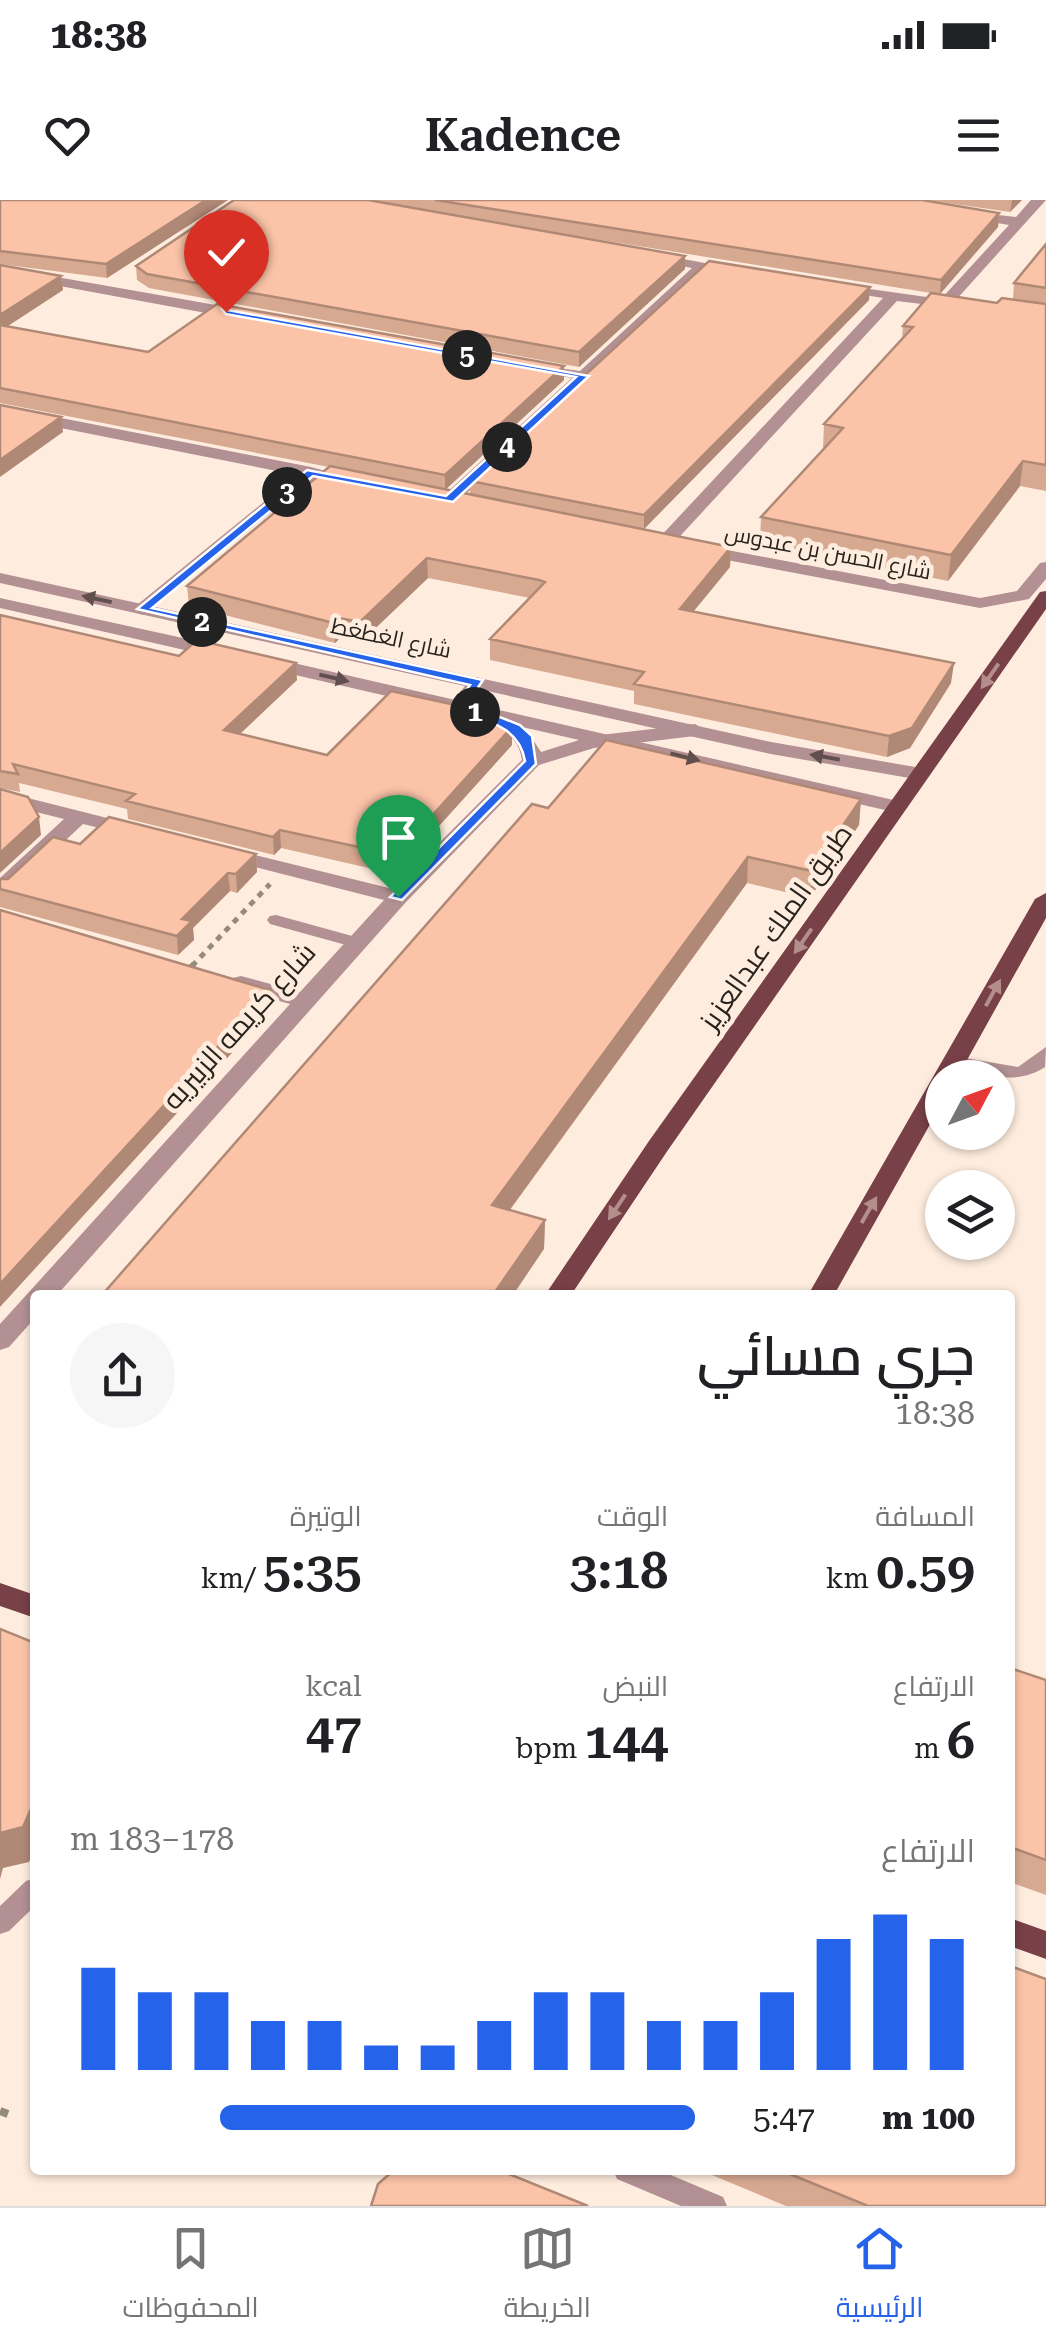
<!DOCTYPE html>
<html lang="ar">
<meta charset="utf-8">
<style>
:root{--surface:#fff;--page:#f6f6f6;--text:#202124;--muted:#757577;--line:#e0e0e0;--accent:#2563eb}
body{margin:0;font-family:"Roboto Serif",Cairo,serif;background:var(--page);color:var(--text);direction:rtl;height:100vh;display:flex;flex-direction:column;font-size:38px;white-space:nowrap}
*{box-sizing:border-box;margin:0}
p{font-size:32px;color:var(--muted)}
.icon{flex:none;width:55px;height:55px;fill:none;stroke:currentColor;stroke-width:2;stroke-linecap:round;stroke-linejoin:round}
.map{position:relative;flex:1;overflow:hidden;direction:ltr}
.side{position:absolute;left:30px;top:1090px;width:985px;height:885px;display:flex;flex-direction:column;background:var(--surface);border-radius:10px;box-shadow:0 2px 8px #0004;direction:rtl}
.side>*{flex:none}
.needle{width:65px;rotate:49deg}
.controls{position:absolute;left:925px;top:860px;display:grid;gap:20px}
.controls a{display:grid;place-items:center;width:90px;height:90px;border-radius:50%;background:var(--surface);box-shadow:0 2px 8px #0004;font-size:50px}
.pin{position:absolute;display:grid;place-items:center;width:85px;height:85px;color:#fff;margin:-102px -42px;border-radius:50% 50% 50% 0;rotate:-45deg;box-shadow:0 0 10px #0007}
.pin .icon{rotate:45deg}
.km{position:absolute;width:50px;height:50px;margin:-25px;border-radius:50%;background:#222;color:#fff;font-size:28px;line-height:50px;text-align:center}
.round{display:grid;place-items:center;flex:none;width:105px;height:105px;border-radius:52px;background:var(--page)}
.overview{display:flex;align-items:center;justify-content:space-between;height:170px;padding:0 40px}
h1{font-size:55px;font-weight:600;line-height:75px}
.metrics{display:grid;grid-template-columns:repeat(3,1fr);gap:15px;height:170px;padding:10px 40px}
.metrics div{display:grid;align-content:center}
.metrics b{font-size:50px;font-weight:600}
.metrics small{font-size:28px;font-weight:400}
.metrics p{font-size:28px}
.chart{height:280px;padding:20px 40px}
.chart p{display:flex;justify-content:space-between}
.chart svg{width:100%;height:180px;margin-top:10px;stroke:var(--accent);stroke-width:6}
ul{padding:0 40px;list-style:none;font-size:32px}
li{display:grid;grid-template-columns:160px 120px 1fr;align-items:center;height:75px}
li i{height:25px;border-radius:12px;background:var(--accent)}
.status{display:flex;justify-content:space-between;align-items:center;height:70px;padding:0 50px;background:var(--surface);direction:ltr}
.status svg{height:28px;fill:currentColor}
header{display:flex;justify-content:space-between;align-items:center;height:130px;padding:0 40px;background:var(--surface);font-size:45px;font-weight:600}
.tabs{display:flex;justify-content:space-around;align-items:center;height:140px;border-top:2px solid var(--line);background:var(--surface);font-size:28px;color:var(--muted)}
.tabs a{display:grid;justify-items:center;gap:5px}
.tabs .current{color:var(--accent)}
.map>svg:first-child{display:block}
.lines{fill:none;stroke-linecap:round;stroke-linejoin:round}
.path-far2{stroke:#958a80;stroke-width:5;stroke-dasharray:6 6;stroke-linecap:butt}
.path-far1{stroke:#958a80;stroke-width:6;stroke-dasharray:8 8;stroke-linecap:butt}
.path{stroke:#958a80;stroke-width:8;stroke-dasharray:10 10;stroke-linecap:butt}
.service{fill:#b29093;fill-rule:evenodd}
.minor{fill:#b29093;fill-rule:evenodd}
.tertiary{fill:#b29093;fill-rule:evenodd}
.primary{fill:#784047;fill-rule:evenodd}
.wall{fill:#d8a991}
.shaded-wall{fill:#b08976}
.building{fill:#fbc4a9;stroke:#b08976;stroke-width:2.5}
.oneway{fill:#604f4d}
.oneway2{fill:#b48e8b}
.route{fill:#2563eb;stroke:#fff;stroke-width:2.5}
.labels{text-anchor:middle;dominant-baseline:central;stroke-width:9;stroke-linejoin:round;paint-order:stroke}
.far-street-label{font-size:22px;fill:#29231e;stroke:#feedde}
.street-label{font-size:28px;fill:#29231e;stroke:#feedde}
</style>
<div class="status"><b>18:38</b><svg viewBox="0 0 49 12"><path d="M0 12V9h3v3zM5 12V6h3v6zM10 12V3h3v9zM15 12V0h3v12zM26 1h20v11H26zM47 4h2v5h-2z"/></svg></div>
<header><svg class="icon" aria-label="menu" viewBox="0 0 24 24"><path d="M4 6h16M4 12h16M4 18h16"/></svg>Kadence<svg class="icon" aria-label="heart" viewBox="0 0 24 24"><path d="M12 20l-8-8c-3-5 5-10 8-4 3-6 11-1 8 4z"/></svg></header>
<div class="map">
<svg width="1046" height="2006" viewBox="0 0 1046 2006">
<rect width="100%" height="100%" fill="#feedde"/>
<g class="lines">
<path class="path-far2" d="M 192,766 L 270,684"/>
<path class="path-far1" d="M 189,769 L 194,764"/>
<path class="path" d="M 0,1911 L 8,1914"/>
<path class="service" d="M 276,715 L 363,739 L 366,743 L 357,748 L 270,724 L 267,720 L 270,716 Z
M 1046,847 L 1045,867 C 1015,887 980,874 947,866 L 945,862 L 954,856 L 1018,867 Z
M 35,1678 L 35,1706 L 9,1731 L 0,1734 L 0,1706 L 26,1681 Z
M 613,1970 L 659,1970 L 723,1997 L 727,2006 L 681,2006 L 617,1979 Z"/>
<path class="minor" d="M 1031,0 L 1046,0 L 955,101 L 962,103 L 962,109 L 897,101 L 671,346 L 659,346 L 659,338 L 883,98 L 834,90 L 834,84 L 941,99 L 1009,25 L 961,17 L 961,11 L 1016,17 Z
M 651,53 L 742,70 L 735,74 L 707,70 L 455,304 L 443,304 L 443,296 L 572,178 L 524,169 L 524,163 L 580,171 L 692,68 L 646,60 L 646,54 Z
M 0,67 L 244,110 L 252,115 L 244,120 L 0,75 Z
M 0,206 L 311,267 L 361,281 L 353,286 L 314,278 L 143,415 L 137,413 L 137,405 L 297,275 L 0,216 Z
M 701,345 L 980,398 L 1017,391 L 1040,363 L 1046,362 L 1046,379 L 1029,399 L 980,408 L 695,354 L 695,346 Z
M 478,477 L 488,483 L 471,503 L 524,526 L 541,552 L 592,536 L 695,524 L 705,530 L 695,536 L 594,548 L 539,565 L 406,702 L 57,1095 L 35,1095 L 35,1118 L 9,1147 L 0,1150 L 0,1124 L 290,804 L 233,788 L 230,783 L 233,778 L 241,776 L 300,792 L 384,700 L 216,657 L 216,649 L 223,647 L 393,689 L 522,560 C 516,519 474,527 449,505 L 471,479 Z
M 0,591 L 143,627 L 146,631 L 136,637 L 83,624 L 8,694 L 0,695 L 0,678 L 64,619 L 0,603 Z"/>
<path class="tertiary" d="M 0,373 L 771,542 L 921,568 L 931,574 L 921,580 L 771,554 L 0,383 Z
M 0,398 L 224,447 L 233,453 L 224,459 L 0,408 Z
M 263,456 L 898,601 L 908,607 L 898,613 L 256,466 L 254,462 Z"/>
<path class="primary" d="M 1046,391 L 1046,409 L 668,950 L 571,1095 L 545,1095 L 649,941 L 1040,392 Z
M 1046,693 L 1046,718 L 957,878 L 942,878 L 942,903 L 834,1095 L 808,1095 L 1035,699 Z
M 0,1383 L 35,1395 L 35,1418 L 0,1406 Z
M 1010,1718 L 1046,1731 L 1046,1759 L 1010,1746 Z"/>
</g>
<path class="wall" d="M 0,0 L 228,0 L 107,78 L 0,64 Z
M 234,0 L 922,0 L 999,13 L 998,27 L 940,94 L 997,103 L 1013,99 L 1014,83 L 1046,44 L 1046,291 L 1020,286 L 948,381 L 760,343 L 761,317 L 823,249 L 824,224 L 902,139 L 903,126 L 931,93 L 551,32 L 685,56 L 685,69 L 579,167 L 149,88 L 137,80 L 136,66 Z
M 926,0 L 1022,0 L 1010,12 Z
M 0,65 L 61,76 L 63,90 L 8,126 L 148,152 L 564,180 L 445,290 L 470,295 L 470,281 L 870,87 L 869,100 L 644,329 L 510,303 L 731,347 L 730,367 L 693,412 L 951,483 L 910,548 L 887,557 L 634,504 L 634,491 L 490,460 L 490,439 L 530,398 L 428,378 L 361,442 L 340,438 L 335,443 L 189,406 L 187,386 L 329,267 L 0,203 Z
M 0,415 L 179,456 L 297,480 L 240,534 L 327,555 L 512,545 L 402,667 L 382,671 L 281,648 L 274,655 L 128,619 L 127,609 L 19,583 L 20,592 L 0,588 Z
M 861,599 L 859,625 L 810,698 L 747,683 L 510,1010 L 545,1020 L 544,1049 L 102,1095 L 548,608 Z
M 80,644 L 256,654 L 257,672 L 237,693 L 230,691 L 193,728 L 194,740 L 178,755 L 0,707 L 0,679 L 8,679 Z
M 1010,1468 L 1046,1480 L 1046,1695 L 1010,1682 Z
M 700,1970 L 1010,1970 L 1046,2006 L 786,2006 Z"/>
<path class="shaded-wall" d="M 206,0 L 228,0 L 107,78 L 106,64 Z
M 1012,0 L 1022,0 L 1010,12 Z
M 999,13 L 998,27 L 940,94 L 941,80 Z
M 685,56 L 685,69 L 579,167 L 579,152 Z
M 61,76 L 63,90 L 0,131 L 0,115 Z
M 870,87 L 869,100 L 644,329 L 644,315 Z
M 564,166 L 564,180 L 445,290 L 445,275 Z
M 61,217 L 63,232 L 0,277 L 0,260 Z
M 1023,261 L 1020,286 L 948,381 L 951,355 Z
M 731,347 L 730,367 L 679,429 L 680,409 Z
M 427,358 L 428,378 L 361,442 L 360,422 Z
M 339,418 L 340,438 L 335,443 L 334,423 Z
M 296,463 L 297,480 L 226,547 L 224,530 Z
M 954,463 L 951,483 L 910,548 L 887,557 L 889,536 Z
M 512,527 L 512,545 L 402,667 L 382,671 L 382,652 Z
M 861,599 L 859,625 L 810,698 L 812,671 Z
M 39,617 L 41,635 L 0,673 L 0,653 Z
M 280,630 L 281,648 L 274,655 L 273,637 Z
M 256,654 L 257,672 L 237,693 L 236,674 Z
M 748,657 L 747,683 L 492,1034 L 492,1005 Z
M 228,673 L 230,691 L 193,728 L 194,740 L 178,755 L 177,736 L 182,719 Z
M 270,790 L 272,809 L 0,1107 L 0,1084 Z
M 545,1020 L 544,1049 L 513,1095 L 493,1095 Z
M 35,1600 L 35,1648 L 29,1662 L 3,1668 L 0,1679 L 0,1633 Z"/>
<path class="building" d="M 0,0 L 206,0 L 106,64 L 0,51 Z
M 234,0 L 368,0 L 685,56 L 579,152 L 147,74 L 136,66 Z
M 435,0 L 922,0 L 999,13 L 941,80 Z
M 1046,44 L 1046,88 L 1014,83 Z
M 709,61 L 870,87 L 644,315 L 470,281 Z
M 0,65 L 61,76 L 0,115 Z
M 931,93 L 997,103 L 1002,98 L 1046,104 L 1046,265 L 1023,261 L 951,355 L 761,317 L 843,228 L 824,224 L 913,127 L 903,126 Z
M 217,104 L 564,166 L 445,275 L 0,188 L 0,125 L 148,152 Z
M 0,205 L 61,217 L 0,260 Z
M 330,266 L 731,347 L 680,409 L 954,463 L 912,528 L 889,536 L 634,484 L 644,472 L 490,439 L 545,382 L 539,380 L 427,358 L 360,422 L 339,418 L 334,423 L 187,386 Z
M 0,415 L 179,456 L 197,440 L 296,463 L 224,530 L 327,555 L 391,491 L 497,514 L 509,522 L 512,527 L 402,649 L 382,652 L 280,630 L 273,637 L 126,601 L 135,594 L 13,564 L 18,574 L 0,571 Z
M 606,540 L 861,599 L 812,671 L 748,657 L 492,1005 L 545,1020 L 493,1095 L 102,1095 L 532,604 L 548,608 Z
M 0,589 L 28,597 L 39,617 L 0,653 Z
M 109,617 L 256,654 L 236,674 L 228,673 L 182,719 L 192,721 L 177,736 L 0,689 L 0,679 L 8,679 L 53,637 L 80,644 Z
M 0,710 L 270,790 L 0,1084 Z
M 0,1429 L 35,1443 L 35,1600 L 23,1627 L 0,1633 Z
M 1010,1468 L 1046,1480 L 1046,1660 L 1010,1647 Z
M 1010,1766 L 1046,1779 L 1046,2006 L 868,2006 L 780,1970 L 1010,1970 Z
M 394,1970 L 499,1970 L 588,2006 L 371,2006 L 378,1984 Z"/>
<defs><path id="oneway-solid" d="M-6-.8H1V-3.2L6.5 0L1 3.2V.8H-6Z" transform="scale(2.5)"/></defs>
<g class="oneway">
<use href="#oneway-solid" transform="translate(97 399) rotate(-168)"/>
<use href="#oneway-solid" transform="translate(334 478) rotate(13)"/>
<use href="#oneway-solid" transform="translate(685 557) rotate(14)"/>
<use href="#oneway-solid" transform="translate(825 557) rotate(-170)"/>
</g>
<g class="oneway2">
<use href="#oneway-solid" transform="translate(990 476) rotate(125)"/>
<use href="#oneway-solid" transform="translate(803 741) rotate(125)"/>
<use href="#oneway-solid" transform="translate(993 793) rotate(-61)"/>
<use href="#oneway-solid" transform="translate(617 1007) rotate(124)"/>
<use href="#oneway-solid" transform="translate(869 1010) rotate(-60)"/>
</g>
<path class="route" d="M 222,109 L 589,176 L 453,302 L 313,276 L 152,408 L 483,480 L 467,504 L 520,525 L 532,536 L 536,564 L 402,700 L 390,697 L 525,561 C 519,525 485,521 454,508 L 470,485 L 137,409 L 307,270 L 446,296 L 576,177 L 226,114 Z"/>
<g class="labels">
<g class="far-street-label">
<text transform="translate(828 352) rotate(11)">شارع الحسن بن عبدوس</text>
<text transform="translate(391 438) rotate(12)">شارع الغطغط</text>
</g>
<g class="street-label">
<text transform="translate(776 727) rotate(-55)">طريق الملك عبدالعزيز</text>
<text transform="translate(239 826) rotate(-48)">شارع كريمه الزبيريه</text>
</g>
</g>
</svg>
<div class="controls">
<a><svg class="needle" viewBox="-14 -14 28 28"><path d="M0-13l5 13h-10z" fill="#e53935"/><path d="M0 13l5-13h-10z" fill="#757577"/></svg></a>
<a><svg class="icon" aria-label="layers" viewBox="0 0 24 24"><path d="M12 4l9 5-9 5-9-5zM3 14l9 5 9-5"/></svg></a>
</div>
<div class="pin" style="left:398px;top:697px;background:#1e9e55"><svg class="icon" aria-label="arrive" viewBox="0 0 24 24"><path d="M6 21V4h12l-3 4 3 4H6"/></svg></div>
<div class="pin" style="left:226px;top:112px;background:#d93025"><svg class="icon" aria-label="check" viewBox="0 0 24 24"><path d="M5 12l5 5 9-10"/></svg></div>
<b class="km" style="left:475px;top:512px">1</b>
<b class="km" style="left:202px;top:422px">2</b>
<b class="km" style="left:287px;top:292px">3</b>
<b class="km" style="left:507px;top:247px">4</b>
<b class="km" style="left:467px;top:155px">5</b>
<section class="side">
<div class="overview"><div><h1>جري مسائي</h1><p>18:38</p></div><a class="round"><svg class="icon" aria-label="share" viewBox="0 0 24 24"><path d="M12 15V3M7 8l5-5 5 5M5 13v7h14v-7"/></svg></a></div>
<div class="metrics">
<div><p>المسافة</p><b>0.59<small> km</small></b></div>
<div><p>الوقت</p><b>3:18</b></div>
<div><p>الوتيرة</p><b>5:35<small> /km</small></b></div>
</div>
<div class="metrics">
<div><p>الارتفاع</p><b>6<small> m</small></b></div>
<div><p>النبض</p><b>144<small> bpm</small></b></div>
<div><p>kcal</p><b>47</b></div>
</div>
<div class="chart"><p><span>الارتفاع</span>178–183 m</p>
<svg viewBox="0 0 160 44" preserveAspectRatio="none"><path d="M5 44V19M15 44V25M25 44V25M35 44V32M45 44V32M55 44V38M65 44V38M75 44V32M85 44V25M95 44V25M105 44V32M115 44V32M125 44V25M135 44V12M145 44V6M155 44V12"/></svg>
</div>
<ul>
<li><b>100 m</b>5:47<i style="width:76%"></i></li>
</ul>
</section>
</div>
<nav class="tabs">
<a class="current"><svg class="icon" aria-label="home" viewBox="0 0 24 24"><path d="M3 11l9-7 9 7M6 9v11h12V9"/></svg>الرئيسية</a>
<a><svg class="icon" aria-label="map" viewBox="0 0 24 24"><path d="M3 6l6-2 6 2 6-2v14l-6 2-6-2-6 2zM9 4v14M15 6v14"/></svg>الخريطة</a>
<a><svg class="icon" aria-label="saved" viewBox="0 0 24 24"><path d="M7 4h10v16l-5-4-5 4z"/></svg>المحفوظات</a>
</nav>
